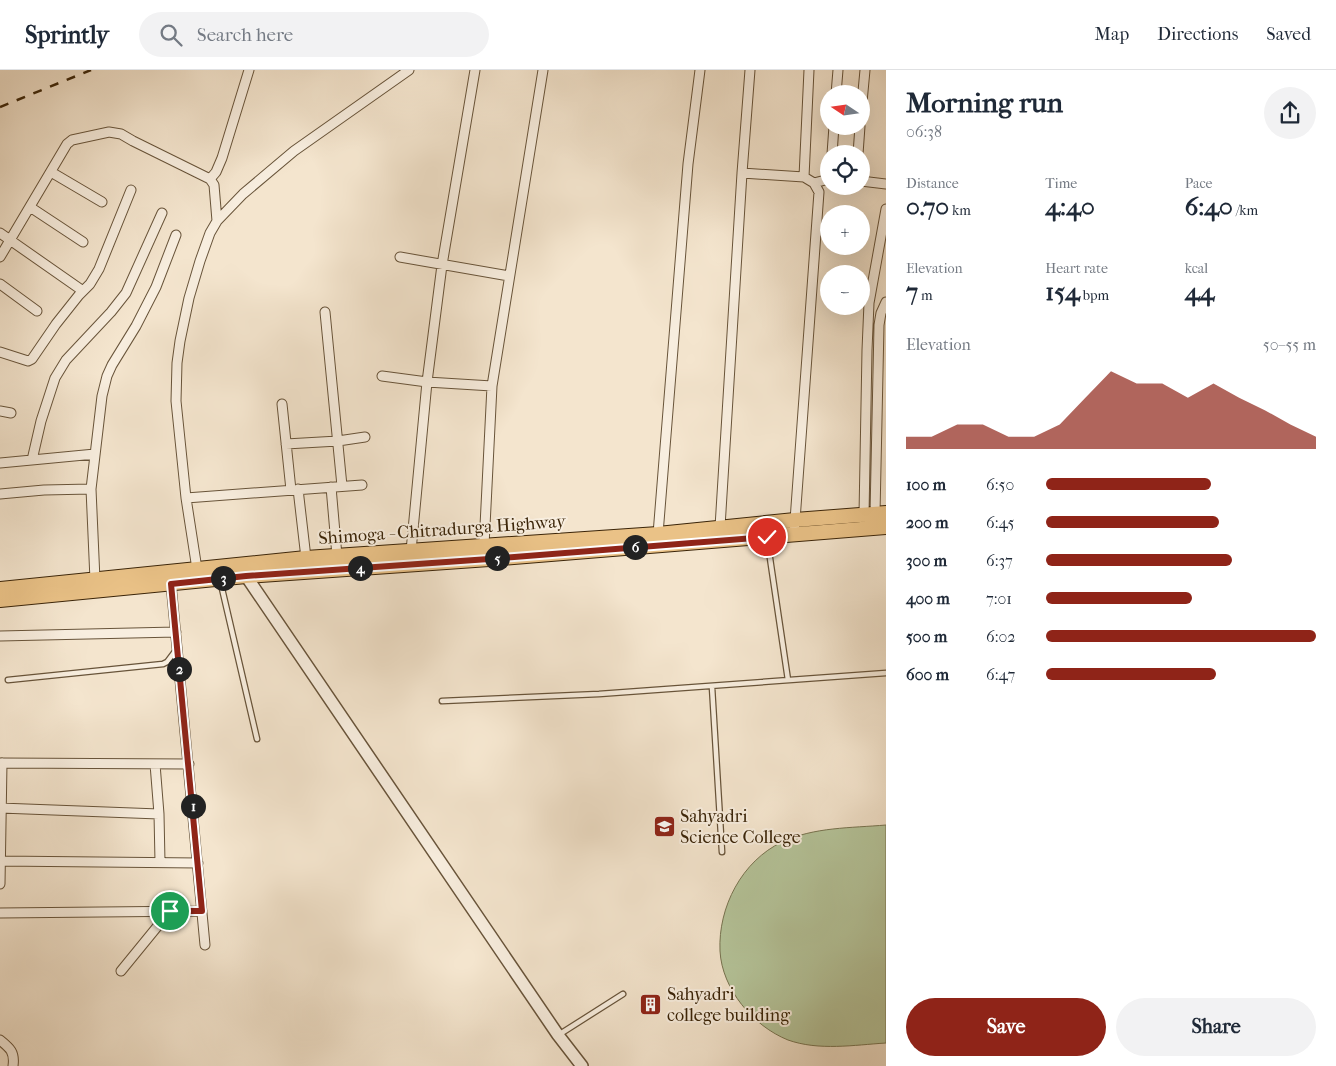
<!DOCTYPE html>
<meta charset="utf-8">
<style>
:root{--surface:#fff;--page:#f2f2f3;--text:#1f2937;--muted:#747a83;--line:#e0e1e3;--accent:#8f2418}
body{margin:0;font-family:"IM FELL French Canon",serif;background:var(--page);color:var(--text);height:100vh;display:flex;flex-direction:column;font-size:19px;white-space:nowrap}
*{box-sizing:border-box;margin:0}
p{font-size:16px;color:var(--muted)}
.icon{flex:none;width:28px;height:28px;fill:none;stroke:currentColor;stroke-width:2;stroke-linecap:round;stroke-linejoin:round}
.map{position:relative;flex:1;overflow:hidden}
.side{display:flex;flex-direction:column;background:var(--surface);width:450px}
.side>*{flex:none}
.needle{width:32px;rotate:283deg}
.tools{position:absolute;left:820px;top:15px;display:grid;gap:10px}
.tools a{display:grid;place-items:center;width:50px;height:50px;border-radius:50%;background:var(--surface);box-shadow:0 5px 20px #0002;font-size:25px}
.pin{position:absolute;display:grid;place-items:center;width:42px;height:42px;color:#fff;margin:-21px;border:2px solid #fff;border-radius:50%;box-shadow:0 1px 5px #0007}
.km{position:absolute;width:25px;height:25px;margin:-12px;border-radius:50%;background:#222;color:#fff;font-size:14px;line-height:25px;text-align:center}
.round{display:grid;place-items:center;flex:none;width:52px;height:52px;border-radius:26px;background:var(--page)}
.overview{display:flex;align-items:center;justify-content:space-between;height:85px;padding:0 20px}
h1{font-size:28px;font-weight:700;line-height:38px}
.metrics{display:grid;grid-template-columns:repeat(3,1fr);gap:8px;height:85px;padding:5px 20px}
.metrics div{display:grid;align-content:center}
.metrics b{font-size:25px;font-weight:700}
.metrics small{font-size:14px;font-weight:400}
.metrics p{font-size:14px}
.chart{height:140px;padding:10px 20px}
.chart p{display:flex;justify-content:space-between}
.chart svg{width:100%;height:90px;margin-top:5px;fill:var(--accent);opacity:.7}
.button{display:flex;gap:10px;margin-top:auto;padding:10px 20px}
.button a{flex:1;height:58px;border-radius:30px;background:var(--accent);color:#fff;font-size:20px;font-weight:700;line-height:58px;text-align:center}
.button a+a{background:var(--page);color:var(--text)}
ul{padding:0 20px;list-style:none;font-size:16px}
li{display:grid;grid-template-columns:80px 60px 1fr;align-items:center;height:38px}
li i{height:12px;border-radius:6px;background:var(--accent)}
header{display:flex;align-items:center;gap:30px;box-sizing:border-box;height:70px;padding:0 25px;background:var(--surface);border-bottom:1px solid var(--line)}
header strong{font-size:24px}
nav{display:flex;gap:28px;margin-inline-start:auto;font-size:18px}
.search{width:350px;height:45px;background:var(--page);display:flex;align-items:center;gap:12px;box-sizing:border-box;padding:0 18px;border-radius:28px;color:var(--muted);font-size:19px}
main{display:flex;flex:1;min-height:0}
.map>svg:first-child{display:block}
.green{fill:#b6c69c;stroke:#787552}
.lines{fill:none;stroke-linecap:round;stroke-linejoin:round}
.service-casing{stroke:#68543a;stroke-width:7}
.minor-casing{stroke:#68543a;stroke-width:11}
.tertiary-casing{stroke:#68543a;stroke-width:14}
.primary-casing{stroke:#3a2408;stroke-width:16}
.service{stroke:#f8eedf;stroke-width:4.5}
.minor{stroke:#f8eedf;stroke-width:9}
.tertiary{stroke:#f8eedf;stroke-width:11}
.primary{stroke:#eac287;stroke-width:14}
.rail{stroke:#3a2408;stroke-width:2.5;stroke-dasharray:9 9;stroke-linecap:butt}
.route-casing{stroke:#fff;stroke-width:10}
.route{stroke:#8f2418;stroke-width:6}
.labels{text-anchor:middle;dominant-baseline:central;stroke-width:4;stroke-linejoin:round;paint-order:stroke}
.street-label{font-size:18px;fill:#3a2408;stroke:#f8eedf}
.poi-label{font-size:18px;fill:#3a2408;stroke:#f8eedf;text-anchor:start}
</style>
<header>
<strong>Sprintly</strong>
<div class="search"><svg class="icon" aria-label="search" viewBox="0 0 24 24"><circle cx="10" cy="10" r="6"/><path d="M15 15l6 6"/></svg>Search here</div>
<nav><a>Map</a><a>Directions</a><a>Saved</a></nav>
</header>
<main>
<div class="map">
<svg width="886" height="996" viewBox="0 0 886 996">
<rect width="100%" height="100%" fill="#f4e5ce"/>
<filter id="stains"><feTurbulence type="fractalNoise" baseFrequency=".004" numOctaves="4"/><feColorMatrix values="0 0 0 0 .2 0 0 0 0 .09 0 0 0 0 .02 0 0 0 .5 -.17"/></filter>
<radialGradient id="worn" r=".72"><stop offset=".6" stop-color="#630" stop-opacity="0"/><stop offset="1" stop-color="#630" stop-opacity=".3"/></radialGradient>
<path class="green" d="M 886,755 L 886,973 C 854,975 819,981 788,970 C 753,956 722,919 720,881 C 718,837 742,791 782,772 C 814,757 851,758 886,755 Z"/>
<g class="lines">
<defs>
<path id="service" d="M 767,468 L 788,610
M 220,510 L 257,669
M 8,610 L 163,594 L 167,592 L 176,580
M 712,617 L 722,782
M 442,631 L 599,624 L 886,603
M 560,964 L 623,924"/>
<path id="minor" d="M 836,24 L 838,0
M 861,43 L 865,0
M 832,84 L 834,56
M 858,84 L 860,56
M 51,102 L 102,132
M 742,103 L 804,107 L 814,113 L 819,122 L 794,464
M 804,107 L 809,0
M 210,109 L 216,102 L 222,88 L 249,0
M 861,111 L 886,114
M 814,113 L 829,109
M 30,137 L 83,172
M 0,163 L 83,221
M 0,187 L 67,74 L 72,70 L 109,62 L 121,64 L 133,71 L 210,109 L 214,115 L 217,151
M 400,187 L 509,206
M 0,214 L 37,241
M 325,242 L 342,416
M 0,282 L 28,291 L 32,289 L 56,254 L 79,225 L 90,214 L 99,199 L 131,120
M 382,306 L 427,312 L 492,316
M 282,334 L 291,420
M 0,341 L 11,343
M 286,374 L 338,371 L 365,367
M 32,390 L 41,351 L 55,308 L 66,290 L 111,242 L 126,223 L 162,143
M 0,393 L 95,384
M 331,417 L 337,486
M 298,419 L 306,488
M 0,424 L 44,420 L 91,419
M 186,428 L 362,415
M 875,444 L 879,255 L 881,243 L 886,232
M 864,445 L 867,280 L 869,233 L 886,139
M 720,457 L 742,103 L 750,0
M 658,464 L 688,94 L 700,0
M 484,476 L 492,316 L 543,0
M 411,481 L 427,312 L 442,195 L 475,0
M 197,499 L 186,428 L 176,331 L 177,293 L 180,271 L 189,228 L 200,191 L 210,163 L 217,151 L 243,124 L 294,81 L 409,0
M 95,510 L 91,419 L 102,326 L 107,306 L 112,295 L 136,256 L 156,217 L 176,165
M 171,514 L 205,875
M 0,566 L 176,562
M 0,693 L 189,694
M 155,694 L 159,744 L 160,792
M 0,738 L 159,744
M 0,791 L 198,793
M 0,814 L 2,693
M 0,843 L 202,841
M 121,901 L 170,841
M 0,970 C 10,978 15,982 13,996"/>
<path id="tertiary" d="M 242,500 L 558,965 L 582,996"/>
<path id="primary" d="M 0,519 L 306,488 L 658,464 L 795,450 L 886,443
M 0,530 L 246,506 L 489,489 L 886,457"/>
</defs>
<use href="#service" class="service-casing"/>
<use href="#minor" class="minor-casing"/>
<use href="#tertiary" class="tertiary-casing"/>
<use href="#primary" class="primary-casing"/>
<use href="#service" class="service"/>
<use href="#minor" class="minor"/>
<use href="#tertiary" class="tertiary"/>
<use href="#primary" class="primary"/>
<path class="rail" d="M 0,37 L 91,0"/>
</g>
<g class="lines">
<defs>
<path id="route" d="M 170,841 L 202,841 L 171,514 L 246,506 L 489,489 L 767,467"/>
</defs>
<use href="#route" class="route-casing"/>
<use href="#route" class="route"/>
</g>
<defs>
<symbol id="university-square" viewBox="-11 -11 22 22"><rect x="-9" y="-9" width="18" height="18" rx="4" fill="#8f2418" stroke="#f8eedf"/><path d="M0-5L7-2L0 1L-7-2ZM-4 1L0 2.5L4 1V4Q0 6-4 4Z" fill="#fff"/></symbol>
<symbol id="building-square" viewBox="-11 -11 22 22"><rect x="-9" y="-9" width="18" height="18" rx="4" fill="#8f2418" stroke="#f8eedf"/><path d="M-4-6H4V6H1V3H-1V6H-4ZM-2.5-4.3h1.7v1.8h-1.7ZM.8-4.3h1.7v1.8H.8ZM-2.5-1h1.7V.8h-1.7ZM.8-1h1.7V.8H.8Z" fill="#fff"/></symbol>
</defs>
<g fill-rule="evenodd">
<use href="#university-square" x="652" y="744" width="25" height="25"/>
<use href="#building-square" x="638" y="922" width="25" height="25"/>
</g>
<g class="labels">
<g class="street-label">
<text transform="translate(442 460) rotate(-4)">Shimoga - Chitradurga Highway</text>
</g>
<g class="poi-label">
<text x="680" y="746">Sahyadri<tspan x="680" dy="21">Science College</tspan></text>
<text x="667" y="924">Sahyadri<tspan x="667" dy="21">college building</tspan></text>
</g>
</g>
<rect width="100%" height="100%" filter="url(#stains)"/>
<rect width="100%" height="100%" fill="url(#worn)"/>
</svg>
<div class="tools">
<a><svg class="needle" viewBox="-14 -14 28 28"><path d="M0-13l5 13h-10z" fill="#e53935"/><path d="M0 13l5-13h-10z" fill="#747a83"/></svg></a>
<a><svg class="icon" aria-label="locate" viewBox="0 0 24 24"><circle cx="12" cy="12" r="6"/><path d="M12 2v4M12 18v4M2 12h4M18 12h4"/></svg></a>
<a>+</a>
<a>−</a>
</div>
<div class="pin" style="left:170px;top:841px;background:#1e9e55"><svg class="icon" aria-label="arrive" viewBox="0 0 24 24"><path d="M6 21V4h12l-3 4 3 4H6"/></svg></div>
<div class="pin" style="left:767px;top:467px;background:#d93025"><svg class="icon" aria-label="check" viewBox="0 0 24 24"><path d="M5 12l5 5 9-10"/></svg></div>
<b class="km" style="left:193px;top:736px">1</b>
<b class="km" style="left:179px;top:599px">2</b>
<b class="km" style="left:223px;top:508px">3</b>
<b class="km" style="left:360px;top:498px">4</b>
<b class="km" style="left:497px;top:488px">5</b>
<b class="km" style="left:635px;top:477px">6</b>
</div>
<section class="side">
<div class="overview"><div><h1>Morning run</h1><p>06:38</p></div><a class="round"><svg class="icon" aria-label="share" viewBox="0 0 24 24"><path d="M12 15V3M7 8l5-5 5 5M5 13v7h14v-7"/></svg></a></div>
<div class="metrics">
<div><p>Distance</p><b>0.70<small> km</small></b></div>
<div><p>Time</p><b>4:40</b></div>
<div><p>Pace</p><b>6:40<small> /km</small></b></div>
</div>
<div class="metrics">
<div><p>Elevation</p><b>7<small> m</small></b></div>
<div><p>Heart rate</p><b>154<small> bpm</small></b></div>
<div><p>kcal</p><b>44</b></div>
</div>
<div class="chart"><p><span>Elevation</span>50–55 m</p>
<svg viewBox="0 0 160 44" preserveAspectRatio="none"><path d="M0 44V38L10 38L20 32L30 32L40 38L50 38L60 32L70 19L80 6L90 12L100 12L110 19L120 12L130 19L140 25L150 32L160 38V44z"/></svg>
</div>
<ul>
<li><b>100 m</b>6:50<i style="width:61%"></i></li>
<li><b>200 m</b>6:45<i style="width:64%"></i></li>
<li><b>300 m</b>6:37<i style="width:69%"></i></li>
<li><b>400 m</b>7:01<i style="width:54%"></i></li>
<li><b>500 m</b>6:02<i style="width:100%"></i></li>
<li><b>600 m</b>6:47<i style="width:63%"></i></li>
</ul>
<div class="button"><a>Save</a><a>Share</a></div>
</section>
</main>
